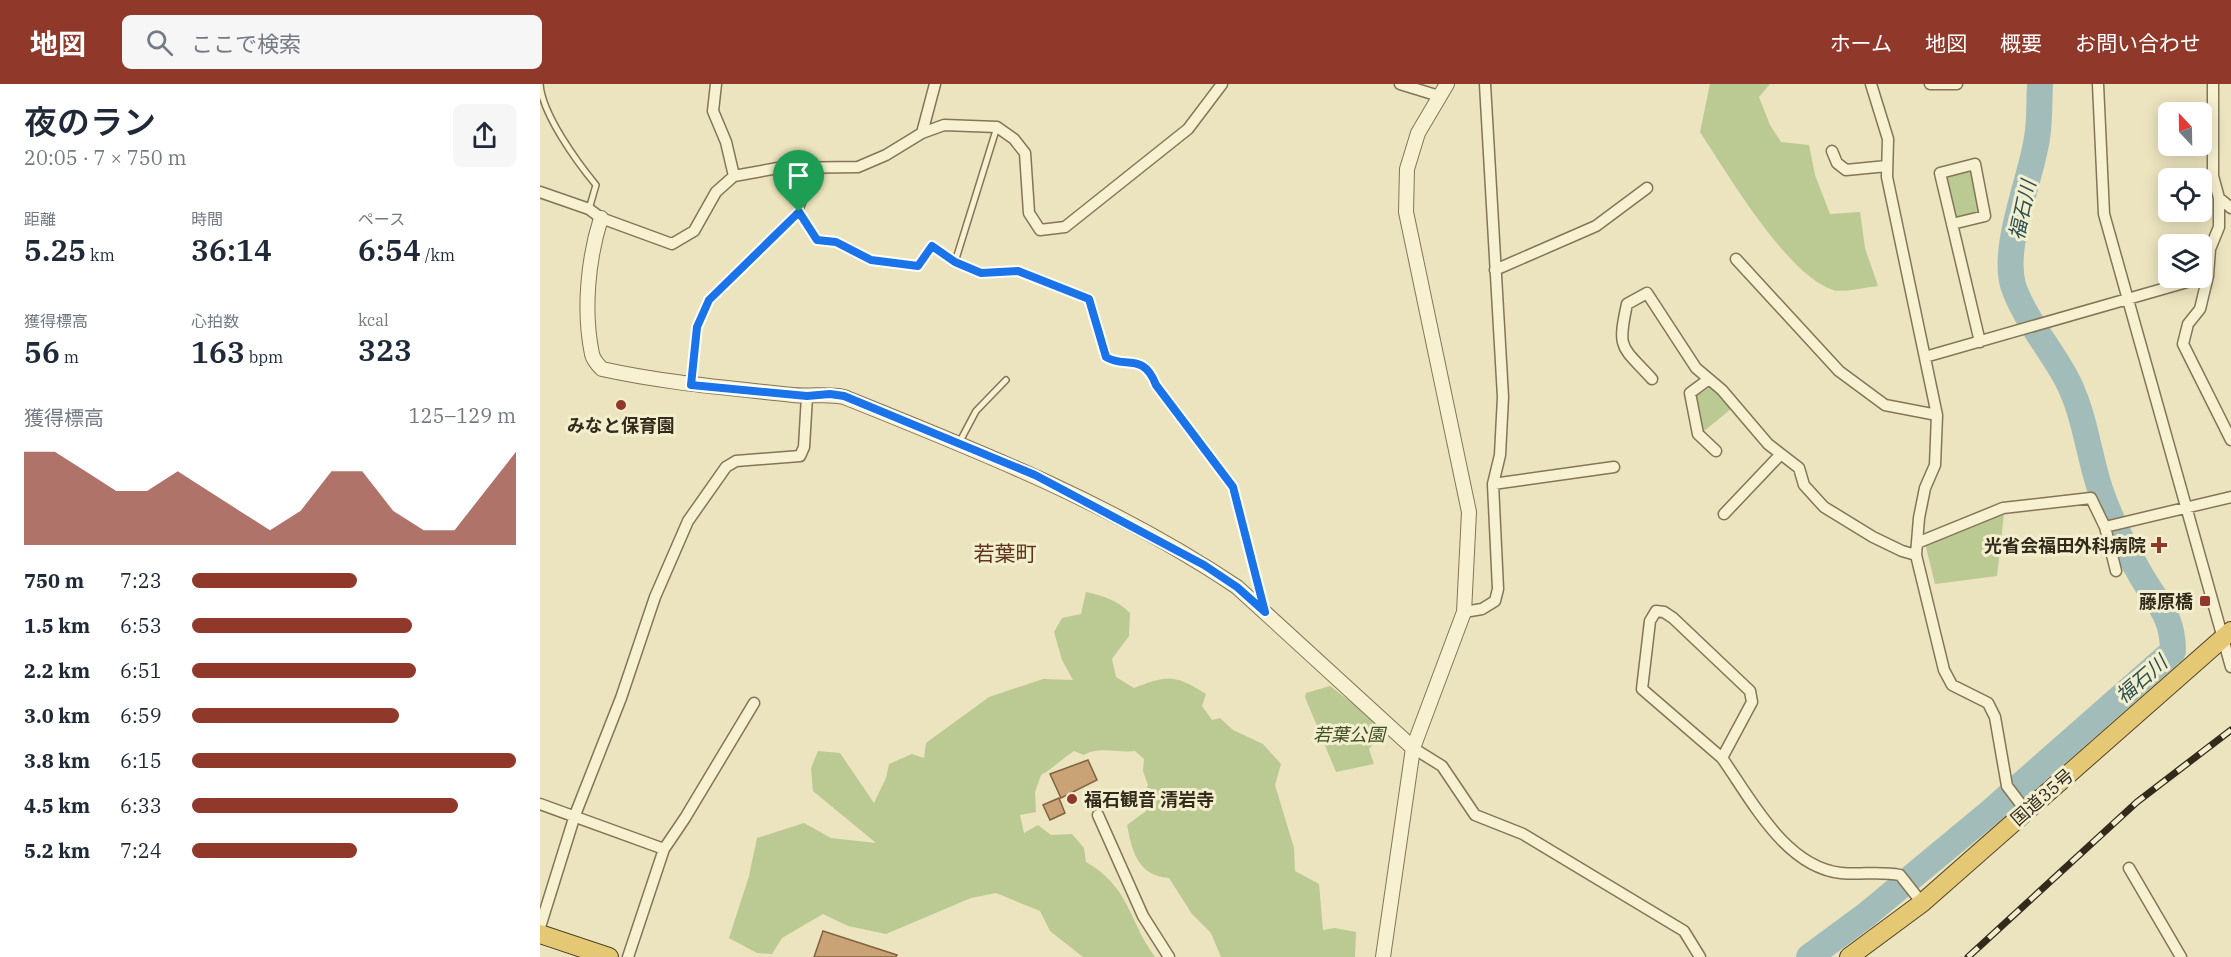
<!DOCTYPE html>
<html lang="ja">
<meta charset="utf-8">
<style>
:root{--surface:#fff;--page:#f6f6f7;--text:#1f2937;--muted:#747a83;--accent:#90382a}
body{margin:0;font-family:"IBM Plex Serif","Noto Sans JP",serif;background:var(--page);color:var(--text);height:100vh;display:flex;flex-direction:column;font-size:22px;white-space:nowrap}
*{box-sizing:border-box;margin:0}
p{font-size:20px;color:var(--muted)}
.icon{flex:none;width:33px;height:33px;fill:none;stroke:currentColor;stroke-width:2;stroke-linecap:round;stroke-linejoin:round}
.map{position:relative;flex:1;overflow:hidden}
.panel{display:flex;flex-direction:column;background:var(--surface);width:540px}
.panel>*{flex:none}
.needle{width:39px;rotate:338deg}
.tools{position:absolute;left:1618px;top:18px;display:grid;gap:12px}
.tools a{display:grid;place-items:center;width:54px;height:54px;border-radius:9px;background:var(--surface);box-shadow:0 3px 15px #0003;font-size:30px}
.pin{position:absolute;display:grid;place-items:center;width:51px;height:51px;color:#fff;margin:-62px -26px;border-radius:50% 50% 50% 0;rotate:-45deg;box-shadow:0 0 6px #0007}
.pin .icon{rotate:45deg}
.round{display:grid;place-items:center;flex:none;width:63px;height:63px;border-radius:9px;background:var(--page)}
.summary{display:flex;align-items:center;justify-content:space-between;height:102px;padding:0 24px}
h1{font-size:33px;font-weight:600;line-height:45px}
.metrics{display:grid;grid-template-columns:repeat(3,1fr);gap:9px;height:102px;padding:6px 24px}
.metrics div{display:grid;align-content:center}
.metrics b{font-size:30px;font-weight:600}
.metrics small{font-size:16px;font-weight:400}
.metrics p{font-size:16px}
.chart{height:168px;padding:12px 24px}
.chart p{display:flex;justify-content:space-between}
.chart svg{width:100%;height:108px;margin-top:6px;fill:var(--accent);opacity:.7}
ul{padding:0 24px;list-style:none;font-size:20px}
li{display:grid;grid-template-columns:96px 72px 1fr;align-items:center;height:45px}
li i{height:15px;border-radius:8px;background:var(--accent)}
header{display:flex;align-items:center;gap:36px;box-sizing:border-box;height:84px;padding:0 30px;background:var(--accent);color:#fff}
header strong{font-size:28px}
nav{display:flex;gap:33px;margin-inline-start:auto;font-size:21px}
.search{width:420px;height:54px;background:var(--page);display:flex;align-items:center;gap:15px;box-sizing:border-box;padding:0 21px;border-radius:9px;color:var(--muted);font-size:22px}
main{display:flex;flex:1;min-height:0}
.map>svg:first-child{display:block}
.green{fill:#bbc993}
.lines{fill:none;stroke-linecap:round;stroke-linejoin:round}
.river{stroke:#a2bdb9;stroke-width:26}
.building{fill:#c9a375;stroke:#81623f;stroke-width:1.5}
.service-casing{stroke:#837558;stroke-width:8}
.minor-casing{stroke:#837558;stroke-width:13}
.tertiary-casing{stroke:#837558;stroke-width:16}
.trunk-casing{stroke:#51422c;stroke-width:20}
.service{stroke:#f7f1d1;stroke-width:5}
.minor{stroke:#f7f1d1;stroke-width:10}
.tertiary{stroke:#f7f1d1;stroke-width:14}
.trunk{stroke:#e4c873;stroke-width:18}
.rail-casing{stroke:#332a1c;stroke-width:7}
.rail{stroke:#f3eece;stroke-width:4.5;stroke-dasharray:14;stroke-linecap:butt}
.route-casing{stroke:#fff;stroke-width:12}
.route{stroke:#1a73e8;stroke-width:8}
.poi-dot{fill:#90382a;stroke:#f3eece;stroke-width:2}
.labels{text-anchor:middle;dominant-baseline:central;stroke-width:6;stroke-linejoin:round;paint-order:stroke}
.poi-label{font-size:18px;font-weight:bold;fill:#332a1c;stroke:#f3eece;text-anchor:end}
.park-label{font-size:18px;font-style:italic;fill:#3e4f23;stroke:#f3eece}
.street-label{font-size:18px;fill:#332a1c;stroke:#f3eece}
.water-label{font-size:20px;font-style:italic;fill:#2c5052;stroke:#f3eece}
.quarter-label{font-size:21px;fill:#5e341d;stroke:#f3eece}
</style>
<header>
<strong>地図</strong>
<div class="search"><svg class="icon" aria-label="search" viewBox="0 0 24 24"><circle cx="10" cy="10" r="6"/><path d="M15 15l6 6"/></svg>ここで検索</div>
<nav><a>ホーム</a><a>地図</a><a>概要</a><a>お問い合わせ</a></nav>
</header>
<main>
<section class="panel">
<div class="summary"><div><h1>夜のラン</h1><p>20:05 · 7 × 750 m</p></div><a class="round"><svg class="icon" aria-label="share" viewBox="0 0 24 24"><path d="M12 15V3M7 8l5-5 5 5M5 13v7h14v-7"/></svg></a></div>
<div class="metrics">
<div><p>距離</p><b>5.25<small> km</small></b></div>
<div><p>時間</p><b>36:14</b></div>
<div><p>ペース</p><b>6:54<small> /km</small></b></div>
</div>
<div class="metrics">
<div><p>獲得標高</p><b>56<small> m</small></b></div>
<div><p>心拍数</p><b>163<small> bpm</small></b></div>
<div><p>kcal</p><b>323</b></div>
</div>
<div class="chart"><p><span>獲得標高</span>125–129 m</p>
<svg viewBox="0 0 160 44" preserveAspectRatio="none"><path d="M0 44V6L10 6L20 14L30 22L40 22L50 14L60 22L70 30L80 38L90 30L100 14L110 14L120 30L130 38L140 38L150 22L160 6V44z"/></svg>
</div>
<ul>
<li><b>750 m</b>7:23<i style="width:51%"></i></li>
<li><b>1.5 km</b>6:53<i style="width:68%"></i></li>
<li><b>2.2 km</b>6:51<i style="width:69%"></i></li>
<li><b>3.0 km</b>6:59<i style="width:64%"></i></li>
<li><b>3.8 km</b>6:15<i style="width:100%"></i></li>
<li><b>4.5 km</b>6:33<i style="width:82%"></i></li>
<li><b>5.2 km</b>7:24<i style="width:51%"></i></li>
</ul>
</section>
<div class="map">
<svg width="1691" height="873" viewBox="0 0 1691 873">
<rect width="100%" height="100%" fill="#ece4be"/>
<path class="green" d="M 1170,0 L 1230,0 L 1219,13 L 1230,41 L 1241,58 L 1269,61 L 1275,91 L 1290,130 L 1320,128 L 1325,164 L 1338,202 C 1326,203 1304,209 1293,206 C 1247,191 1187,89 1160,48 Z
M 1428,86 L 1434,89 L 1441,125 L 1438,130 L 1422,133 L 1416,132 L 1404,91 Z
M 1172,302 L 1191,325 L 1164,347 L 1156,328 L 1156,312 Z
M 1464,430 L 1457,492 L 1395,500 L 1385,459 Z
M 546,508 C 564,512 577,516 590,529 L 589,552 L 572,575 L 576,593 L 594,604 C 628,591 634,590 666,610 L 662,622 L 672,636 L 680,634 L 693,646 L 723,660 L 741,680 L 735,701 L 754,764 L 755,787 L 779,800 L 783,846 L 795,844 L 816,848 L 815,873 L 681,873 L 671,849 L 652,830 L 629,794 C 598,792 592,767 587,741 L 606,727 L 602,713 L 608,701 L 603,687 L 604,675 L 595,667 C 578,669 558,662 544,671 L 534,667 C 521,675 513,685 501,691 L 495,708 L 496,728 L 480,731 L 484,749 L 498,741 L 511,751 L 532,750 L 544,764 L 546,778 C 590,803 588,836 615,873 L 543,873 L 510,847 L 500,827 L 456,809 L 431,814 L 346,850 L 308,842 L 283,830 L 242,854 L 232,870 L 217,869 L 189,854 L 209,792 L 217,754 L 264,739 L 291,754 L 336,759 L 273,707 L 271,684 L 278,667 L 300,669 L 334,719 L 346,694 L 349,680 L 372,670 L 384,674 L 386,659 L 449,613 L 503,595 L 533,596 L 522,576 L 514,548 L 522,534 L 541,530 Z
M 790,602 L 846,645 L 829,665 L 834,680 L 796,688 L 765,613 L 766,609 Z"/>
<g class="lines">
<path class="river" d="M 1269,873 L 1326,831 L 1449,729 L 1633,567 C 1633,528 1614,517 1598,486 C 1584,462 1570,434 1561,408 C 1548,370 1545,328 1525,292 C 1510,265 1482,230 1473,201 C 1462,161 1491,95 1497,54 C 1500,36 1499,18 1500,0"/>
</g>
<path class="building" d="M 548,676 L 557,696 L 521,714 L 510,690 Z
M 519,714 L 525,729 L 510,736 L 503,721 Z
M 283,847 L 357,871 L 356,873 L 274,873 Z"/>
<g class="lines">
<defs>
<path id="service" d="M 0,0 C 2,30 37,78 56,101 L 49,125
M 259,128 L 277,156 L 296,157 L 331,176 L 378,182 L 392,162 L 415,178 L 441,189 L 478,187 L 549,215 L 565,273 C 585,285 603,267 616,301 L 693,403 L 724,524
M 415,178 L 457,43
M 151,300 L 157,243 L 169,216 L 259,128 L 276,85
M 419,359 L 436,327 L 466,296"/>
<path id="minor" d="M 176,0 L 173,27 L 186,58 L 194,92
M 860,0 L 899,12
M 1331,0 L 1348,55 L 1347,93 L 1397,331 L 1395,381 L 1385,404 L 1379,434 L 1376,471 L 1404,586 L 1412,601 L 1448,619 L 1455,633 L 1467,702 L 1486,727
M 1390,0 L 1417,0
M 1558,0 L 1564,130 L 1691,583
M 1673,0 L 1673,92 L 1679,114 L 1679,143 L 1670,165 L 1668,192 L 1660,225 L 1648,240 L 1643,260 L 1691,356
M 382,49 L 395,0
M 1292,67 L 1297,79 L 1306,86 L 1347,82
M 0,108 L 49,125 L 61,134 L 132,160 L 154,147 L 176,108 L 194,92 L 238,84 L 318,83 L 346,71 L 382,49 L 404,41 L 457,43 L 474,55 L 485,69 L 489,129 L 500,146 L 525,143 L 648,45 L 682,0
M 1679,114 L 1691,124
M 1412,140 L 1445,132 L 1435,80 L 1400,89 L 1440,258
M 1196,175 L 1299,287 L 1345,321 L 1397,331
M 955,186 L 1056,142 L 1107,104
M 1385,273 L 1668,192
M 1112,295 C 1081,261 1077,266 1087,220 L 1107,209 L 1156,284 L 1182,306 L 1228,360 L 1259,384 L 1264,401 L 1284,423 L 1333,453 L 1362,467 L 1376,471
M 1169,295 L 1150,309 L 1158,350 L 1176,367
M 953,400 L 1074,383
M 1184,430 L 1241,370
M 1565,443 L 1691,413
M 1377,459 L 1463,424 L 1551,414 L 1565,443 L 1576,487
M 1116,527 L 1124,528 L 1133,534 L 1210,607 L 1212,618 L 1182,674 L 1102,605 L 1110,537 Z
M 924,528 L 942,525 L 955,517 L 958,505 L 953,400 L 960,371 L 963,313 L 945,0
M 873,664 L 902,682 L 935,731 L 983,750 L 1144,847 L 1160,873
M 1182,674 C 1211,715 1245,783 1301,789 C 1321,791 1340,787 1360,791 L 1382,819
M 0,720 L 124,765
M 558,731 L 603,832 L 629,873
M 1589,784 L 1641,873
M 0,843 L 35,731 L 81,614 L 115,513 L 148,437 L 186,383 L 196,377 L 260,372 L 264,363 L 267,312
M 88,873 L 124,765 L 145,734 L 214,619"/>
<path id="tertiary" d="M 61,134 C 48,175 43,227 52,270 C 53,275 58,281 62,285 C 125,299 189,304 253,311 C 270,313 287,309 304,313 C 439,367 575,421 697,503 L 873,664
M 843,873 L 873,664 L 924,528 L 929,428 L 866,128 L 867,85 L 878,49 L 907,0"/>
<path id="trunk" d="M 0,850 L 69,873
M 1309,873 L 1382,819 L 1691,547"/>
</defs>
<use href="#service" class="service-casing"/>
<use href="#minor" class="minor-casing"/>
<use href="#tertiary" class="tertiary-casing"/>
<use href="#trunk" class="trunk-casing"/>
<use href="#service" class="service"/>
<use href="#minor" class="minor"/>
<use href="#tertiary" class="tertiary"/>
<use href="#trunk" class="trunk"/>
<defs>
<path id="rail" d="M 1428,873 L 1597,718 L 1691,646"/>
</defs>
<use href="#rail" class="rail-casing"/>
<use href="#rail" class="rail"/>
</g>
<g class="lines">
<defs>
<path id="route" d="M 259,128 L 277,156 L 296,158 L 331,176 L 378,182 L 392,162 L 415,178 L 441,189 L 478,187 L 549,215 L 566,273 C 584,285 603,267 616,301 L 693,403 L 725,528 L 697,503 L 664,481 L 495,391 L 304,312 L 290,310 L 267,312 L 151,301 L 157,243 L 169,216 Z"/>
</defs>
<use href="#route" class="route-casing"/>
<use href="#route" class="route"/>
</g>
<g class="poi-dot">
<circle cx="81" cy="321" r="6"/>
<path d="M1616 452h6v6h6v6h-6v6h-6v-6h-6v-6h6z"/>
<rect x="1659" y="511" width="12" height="12" rx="3"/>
<circle cx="532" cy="715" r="6"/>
</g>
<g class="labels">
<g class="poi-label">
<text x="81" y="341" text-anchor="middle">みなと保育園</text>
<text x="1606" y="461">光省会福田外科病院</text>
<text x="1653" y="517">藤原橋</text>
<text x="544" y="715" text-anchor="start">福石観音 清岩寺</text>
</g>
<g class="park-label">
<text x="809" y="650">若葉公園</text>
</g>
<g class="street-label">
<text transform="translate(1502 713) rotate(-41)">国道35号</text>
</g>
<g class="water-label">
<text transform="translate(1482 126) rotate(-78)">福石川</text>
<text transform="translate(1601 595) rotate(-41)">福石川</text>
</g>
<g class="quarter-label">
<text x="465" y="469">若葉町</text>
</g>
</g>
</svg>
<div class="tools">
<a><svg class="needle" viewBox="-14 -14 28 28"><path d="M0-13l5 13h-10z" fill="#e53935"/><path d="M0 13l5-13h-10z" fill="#747a83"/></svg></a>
<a><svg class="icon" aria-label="locate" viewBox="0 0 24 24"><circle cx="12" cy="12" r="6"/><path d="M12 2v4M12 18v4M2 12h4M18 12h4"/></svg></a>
<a><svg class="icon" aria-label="layers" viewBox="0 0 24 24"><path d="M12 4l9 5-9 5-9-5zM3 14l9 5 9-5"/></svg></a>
</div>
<div class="pin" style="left:259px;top:128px;background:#1e9e55"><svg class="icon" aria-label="arrive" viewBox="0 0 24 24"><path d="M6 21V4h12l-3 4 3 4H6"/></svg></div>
</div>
</main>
